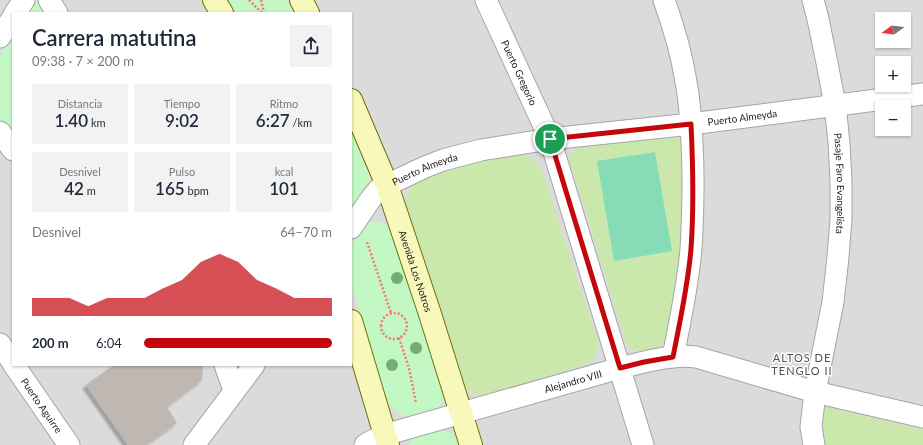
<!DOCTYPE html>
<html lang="es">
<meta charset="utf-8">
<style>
:root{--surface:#fff;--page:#f2f2f3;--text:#1f2937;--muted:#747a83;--accent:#c6060d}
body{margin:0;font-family:Lato,sans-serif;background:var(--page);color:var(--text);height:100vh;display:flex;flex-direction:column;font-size:15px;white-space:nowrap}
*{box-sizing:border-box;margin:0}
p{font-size:13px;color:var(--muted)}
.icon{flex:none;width:22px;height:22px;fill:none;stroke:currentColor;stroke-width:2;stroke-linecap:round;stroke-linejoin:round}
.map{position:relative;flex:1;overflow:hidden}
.side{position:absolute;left:12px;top:12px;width:340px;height:354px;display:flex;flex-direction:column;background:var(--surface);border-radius:0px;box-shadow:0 1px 3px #0004}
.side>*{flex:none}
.needle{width:26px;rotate:255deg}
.fabs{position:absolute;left:875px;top:12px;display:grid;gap:8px}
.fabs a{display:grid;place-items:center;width:36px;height:36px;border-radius:0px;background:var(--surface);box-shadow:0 1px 3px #0004;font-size:20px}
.pin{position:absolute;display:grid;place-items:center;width:34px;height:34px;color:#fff;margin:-17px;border:2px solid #fff;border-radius:50%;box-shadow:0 1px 4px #0007}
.round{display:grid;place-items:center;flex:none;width:42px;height:42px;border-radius:0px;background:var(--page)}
.overview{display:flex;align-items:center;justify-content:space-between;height:68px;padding:0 20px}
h1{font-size:22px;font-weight:600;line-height:30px}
.metrics{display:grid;grid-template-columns:repeat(3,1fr);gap:6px;height:68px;padding:4px 20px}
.metrics div{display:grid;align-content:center;border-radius:0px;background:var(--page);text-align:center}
.metrics b{font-size:17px;font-weight:600}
.metrics small{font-size:11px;font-weight:400}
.metrics p{font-size:11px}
.chart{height:112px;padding:8px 20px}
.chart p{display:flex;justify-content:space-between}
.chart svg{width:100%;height:72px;margin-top:4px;fill:var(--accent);opacity:.7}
ul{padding:0 20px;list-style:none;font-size:13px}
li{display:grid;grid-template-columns:64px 48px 1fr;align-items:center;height:30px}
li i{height:10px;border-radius:5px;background:var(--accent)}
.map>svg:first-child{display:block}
.residential{fill:#dcdbdb;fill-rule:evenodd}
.grass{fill:#cbe8ac}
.park{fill:#c3f8c5}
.pitch{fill:#85dcb7}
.building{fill:#bfb7b1;filter:url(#shadow)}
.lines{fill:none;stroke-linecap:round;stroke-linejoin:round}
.minor-casing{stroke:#a5a5a5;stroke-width:23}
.secondary-casing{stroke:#6b7208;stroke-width:24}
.path{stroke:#f6786f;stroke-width:2.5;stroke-dasharray:2 2;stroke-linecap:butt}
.minor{stroke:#fff;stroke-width:21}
.secondary{stroke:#f7f8ba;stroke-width:22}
.tree{fill:#74ad72}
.route-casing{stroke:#fff;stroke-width:8}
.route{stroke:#c6060d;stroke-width:5}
.labels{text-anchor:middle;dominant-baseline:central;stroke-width:3;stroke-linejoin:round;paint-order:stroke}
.street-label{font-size:10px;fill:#1e1e1e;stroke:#fff}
.neighbourhood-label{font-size:11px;letter-spacing:1px;fill:#515151;stroke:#fff}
</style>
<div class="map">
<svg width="923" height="445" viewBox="0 0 923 445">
<defs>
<filter id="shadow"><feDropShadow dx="-3.5" dy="3.5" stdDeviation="1" flood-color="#0004"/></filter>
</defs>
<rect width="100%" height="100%" fill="#efebe5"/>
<path class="residential" d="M 0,0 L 923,0 L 923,445 L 0,445 ZM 13,13 L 351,13 L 351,365 L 13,365 ZM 882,19 L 904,19 L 904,41 L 882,41 ZM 882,63 L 904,63 L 904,85 L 882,85 ZM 882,107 L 904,107 L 904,129 L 882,129 Z"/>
<path class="grass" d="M 672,137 L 679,139 L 683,146 L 683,199 L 681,259 L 672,327 L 663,344 L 649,352 L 635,350 L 629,347 L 626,342 L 571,165 L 569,156 L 578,146 Z
M 520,155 C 532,156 534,159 541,168 L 599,344 L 597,354 L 590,363 L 486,395 C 470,395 468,391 461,378 L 434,289 L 404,207 L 408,192 L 416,180 L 432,170 L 497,157 Z
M 828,407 L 923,430 L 923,445 L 821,445 L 820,411 Z"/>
<path class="park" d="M 33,0 L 40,0 L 47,13 L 26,13 Z
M 228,0 L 287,0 L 294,13 L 236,13 Z
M 13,33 L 13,140 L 0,121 L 0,55 Z
M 351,129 L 370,173 C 372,183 357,200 351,208 Z
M 379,222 L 387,225 L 392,232 L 441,381 L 444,397 L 441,404 L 435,410 L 413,418 L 402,415 L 387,404 L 373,354 L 351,286 L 351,247 C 354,238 361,227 369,223 C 372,222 376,222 379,222 Z
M 436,430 C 448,431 454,432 458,445 L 408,445 L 414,437 Z"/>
<path class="pitch" d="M 655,152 L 672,251 L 614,261 L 597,161 Z"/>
<path class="building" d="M 114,365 L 203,365 L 202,380 L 167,407 L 177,423 L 146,445 L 128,445 L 86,385 Z"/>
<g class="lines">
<defs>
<g id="minor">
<path d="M 49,0 L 57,13"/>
<path id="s1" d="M 486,0 L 550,139 L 643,445"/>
<path d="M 664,0 C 673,25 682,56 686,82 C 690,102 691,123 692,143 C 694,178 693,214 691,249 C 688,285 680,321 673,357"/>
<path id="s2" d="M 813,0 L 818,19 L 827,63 L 835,105 L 839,143 L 841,181 L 841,219 L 838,257 L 833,302 L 815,392 L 811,427 L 814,445"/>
<path d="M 15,13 L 24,0"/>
<path d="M 0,37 L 13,17"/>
<path d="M 0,132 L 13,150"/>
<path id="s3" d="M 351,228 L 370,200 L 378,190 L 387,185 L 425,167 L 443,160 L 481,150 L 550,139 L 691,124 L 923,94"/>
<path d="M 0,344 L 13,363"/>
<path id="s4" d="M 14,365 L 69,445"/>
<path d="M 225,365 L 234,390"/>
<path d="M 194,445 L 254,365"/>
<path id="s5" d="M 365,445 L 368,443 L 384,435 L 620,368 C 645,362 671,354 696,357 L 815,392 L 923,417"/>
</g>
<g id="secondary">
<path d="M 214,0 L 222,13"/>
<path d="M 301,0 L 308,13"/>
<path id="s6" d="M 351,100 L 387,185 L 430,314 L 471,445"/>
<path d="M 351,321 L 388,445"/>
</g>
</defs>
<use href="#minor" class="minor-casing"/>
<use href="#secondary" class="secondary-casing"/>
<path class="path" d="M 249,0 L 262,13
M 261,0 L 264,13
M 367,242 L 391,313
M381 326a13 13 0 1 1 26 0a13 13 0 1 1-26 0Z
M 399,338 L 409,368 L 416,403"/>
<use href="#minor" class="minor"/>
<use href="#secondary" class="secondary"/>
</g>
<g class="tree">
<circle cx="397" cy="278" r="6"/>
<circle cx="416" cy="348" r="6"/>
<circle cx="392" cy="365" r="6"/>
</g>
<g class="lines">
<defs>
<path id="route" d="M 691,124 C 693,165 694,207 691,249 C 688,285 680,321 673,357 L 644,362 L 620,368 L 550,139 Z"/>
</defs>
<use href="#route" class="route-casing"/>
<use href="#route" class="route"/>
</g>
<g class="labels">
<g class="street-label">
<text stroke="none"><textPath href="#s1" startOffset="80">Puerto Gregorio</textPath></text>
<text stroke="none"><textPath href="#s3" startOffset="421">Puerto Almeyda</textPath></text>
<text stroke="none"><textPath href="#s3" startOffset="98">Puerto Almeyda</textPath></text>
<text stroke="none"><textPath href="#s2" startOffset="186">Pasaje Faro Evangelista</textPath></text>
<text stroke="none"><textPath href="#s6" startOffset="183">Avenida Los Notros</textPath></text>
<text stroke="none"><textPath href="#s5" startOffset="218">Alejandro VIII</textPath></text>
<text stroke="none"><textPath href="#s4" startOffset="49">Puerto Aguirre</textPath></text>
</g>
<g class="neighbourhood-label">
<text x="802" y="357">ALTOS DE<tspan x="802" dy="13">TENGLO II</tspan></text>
</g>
</g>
</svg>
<div class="fabs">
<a><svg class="needle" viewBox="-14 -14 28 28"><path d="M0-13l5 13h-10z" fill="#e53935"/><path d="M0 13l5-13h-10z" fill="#747a83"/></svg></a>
<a>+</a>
<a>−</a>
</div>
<div class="pin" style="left:550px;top:139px;background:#1e9e55"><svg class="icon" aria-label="arrive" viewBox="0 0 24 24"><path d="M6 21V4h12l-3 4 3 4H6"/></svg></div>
<section class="side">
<div class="overview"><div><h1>Carrera matutina</h1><p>09:38 · 7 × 200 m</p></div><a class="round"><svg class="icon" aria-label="share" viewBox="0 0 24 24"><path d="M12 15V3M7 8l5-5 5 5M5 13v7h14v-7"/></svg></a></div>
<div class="metrics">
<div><p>Distancia</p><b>1.40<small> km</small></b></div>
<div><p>Tiempo</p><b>9:02</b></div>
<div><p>Ritmo</p><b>6:27<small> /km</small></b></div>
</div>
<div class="metrics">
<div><p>Desnivel</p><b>42<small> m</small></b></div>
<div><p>Pulso</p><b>165<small> bpm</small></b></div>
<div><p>kcal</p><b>101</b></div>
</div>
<div class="chart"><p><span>Desnivel</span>64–70 m</p>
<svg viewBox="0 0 160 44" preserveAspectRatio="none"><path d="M0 44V33L10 33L20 33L30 38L40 33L50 33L60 33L70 27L80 22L90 11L100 6L110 11L120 22L130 27L140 33L150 33L160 33V44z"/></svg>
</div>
<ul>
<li><b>200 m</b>6:04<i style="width:100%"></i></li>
</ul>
</section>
</div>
